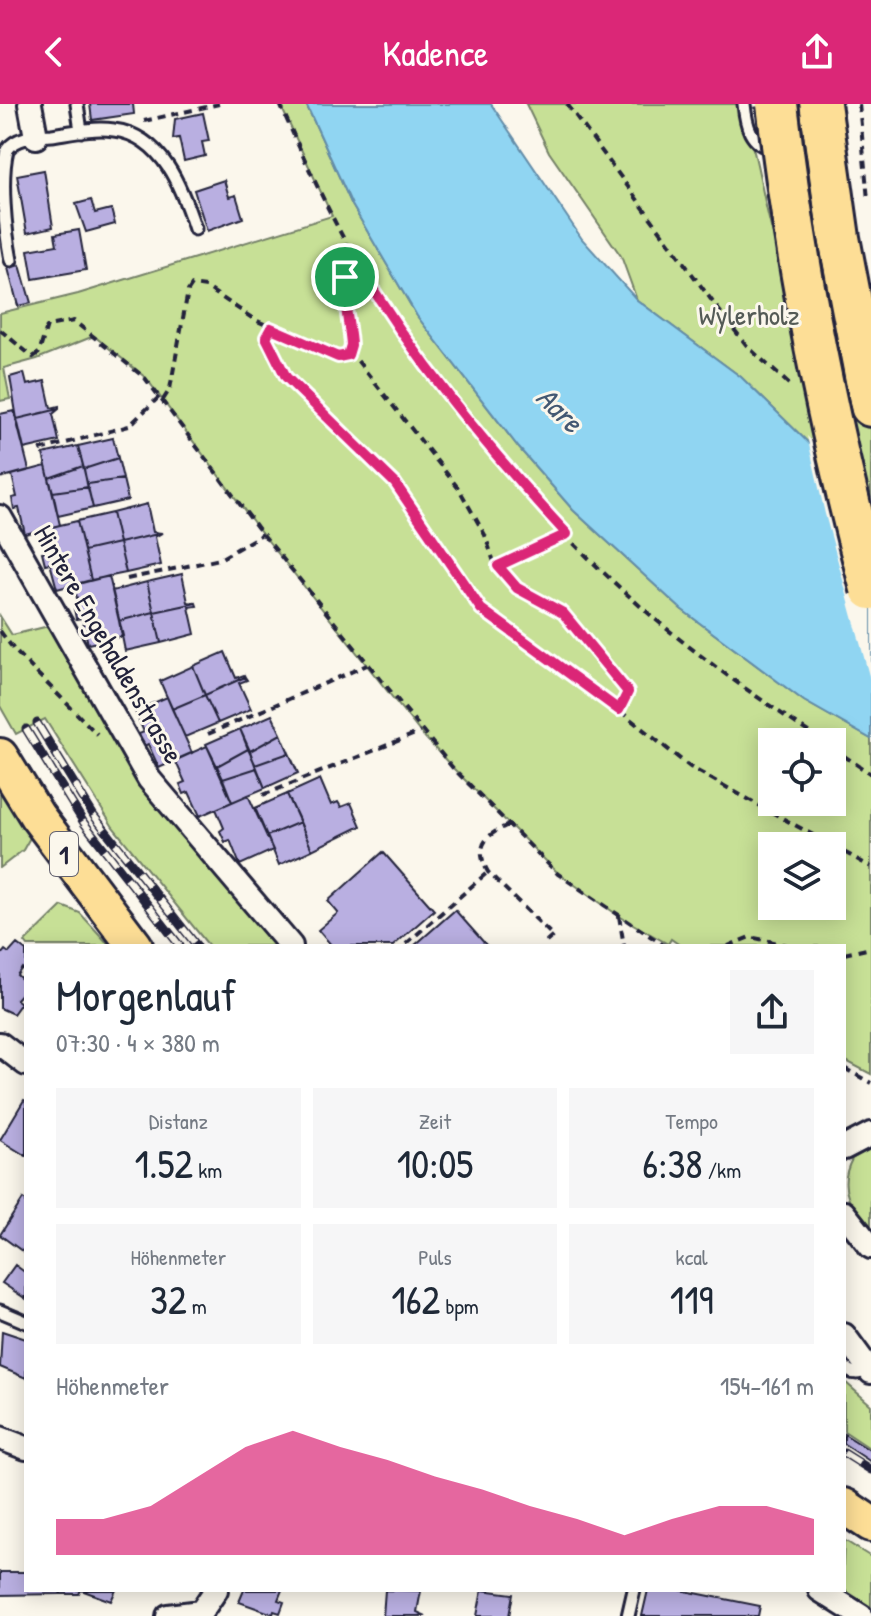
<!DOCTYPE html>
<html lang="de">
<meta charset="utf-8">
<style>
:root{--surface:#fff;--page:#f6f6f7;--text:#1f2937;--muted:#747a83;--accent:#db2777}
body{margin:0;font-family:"Patrick Hand",sans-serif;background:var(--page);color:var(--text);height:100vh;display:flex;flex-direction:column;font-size:30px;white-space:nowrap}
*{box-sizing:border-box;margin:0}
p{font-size:26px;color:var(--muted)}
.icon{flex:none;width:44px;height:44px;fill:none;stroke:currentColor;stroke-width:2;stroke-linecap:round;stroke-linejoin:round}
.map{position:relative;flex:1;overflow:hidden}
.side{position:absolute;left:24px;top:840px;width:822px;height:648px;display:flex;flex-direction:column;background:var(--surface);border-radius:0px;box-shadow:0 4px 20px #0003}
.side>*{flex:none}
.controls{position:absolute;left:758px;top:624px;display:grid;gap:16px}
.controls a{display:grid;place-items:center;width:88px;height:88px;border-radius:0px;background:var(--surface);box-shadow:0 4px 20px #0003;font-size:40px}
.pin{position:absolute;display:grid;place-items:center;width:68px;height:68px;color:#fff;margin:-34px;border:4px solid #fff;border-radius:50%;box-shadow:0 2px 8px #0007}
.round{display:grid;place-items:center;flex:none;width:84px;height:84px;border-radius:0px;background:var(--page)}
.headline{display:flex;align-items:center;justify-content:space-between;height:136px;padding:0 32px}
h1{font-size:44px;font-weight:600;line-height:60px}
.figures{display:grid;grid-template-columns:repeat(3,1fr);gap:12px;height:136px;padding:8px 32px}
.figures div{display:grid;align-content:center;border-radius:0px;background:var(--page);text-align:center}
.figures b{font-size:40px;font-weight:600}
.figures small{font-size:22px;font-weight:400}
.figures p{font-size:22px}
.chart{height:224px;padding:16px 32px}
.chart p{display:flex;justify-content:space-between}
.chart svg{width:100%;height:144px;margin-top:8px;fill:var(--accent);opacity:.7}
header{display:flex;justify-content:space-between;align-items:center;height:104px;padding:0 32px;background:var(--accent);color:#fff;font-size:36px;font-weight:600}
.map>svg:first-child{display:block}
.green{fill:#c7e096;stroke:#748168;stroke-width:2;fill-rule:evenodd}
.water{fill:#90d5f2;stroke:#648da9;stroke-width:2}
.pier{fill:#fbf7ec}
.building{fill:#b9afe1;stroke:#22223b;stroke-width:2}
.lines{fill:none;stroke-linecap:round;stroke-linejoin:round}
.lane-casing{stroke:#22223b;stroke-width:17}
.street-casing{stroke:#22223b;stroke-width:28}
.primary-casing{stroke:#22223b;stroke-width:40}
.highway-casing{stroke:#22223b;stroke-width:46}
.path{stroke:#22223b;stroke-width:4;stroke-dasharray:8 6;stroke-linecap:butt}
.lane{stroke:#fbf7ec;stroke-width:11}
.street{stroke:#fbf7ec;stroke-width:22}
.primary{stroke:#fdde96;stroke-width:34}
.highway{stroke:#fdde96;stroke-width:40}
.rail-casing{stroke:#22223b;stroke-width:9}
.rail{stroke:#fbf7ec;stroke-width:6;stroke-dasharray:18;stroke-linecap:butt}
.highway-bridge-casing{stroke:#22223b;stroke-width:46;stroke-linecap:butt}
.highway-bridge{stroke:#fdde96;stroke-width:40}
.route-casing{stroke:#fff;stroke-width:16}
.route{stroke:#db2777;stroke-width:10}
.labels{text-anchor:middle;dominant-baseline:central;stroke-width:6;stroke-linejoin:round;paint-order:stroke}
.shield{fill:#fbf7ec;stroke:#636270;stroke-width:2}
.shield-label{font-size:26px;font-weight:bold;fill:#22223b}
.park-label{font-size:28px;fill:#545b56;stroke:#fbf7ec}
.street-label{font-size:28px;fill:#22223b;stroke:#fbf7ec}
.water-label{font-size:30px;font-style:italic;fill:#435872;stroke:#fbf7ec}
</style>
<header><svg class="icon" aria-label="back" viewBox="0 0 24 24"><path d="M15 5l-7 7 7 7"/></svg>Kadence<svg class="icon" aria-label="share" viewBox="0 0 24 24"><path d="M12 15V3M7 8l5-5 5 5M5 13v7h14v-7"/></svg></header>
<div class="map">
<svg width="871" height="1512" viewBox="0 0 871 1512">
<rect width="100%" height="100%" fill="#fbf7ec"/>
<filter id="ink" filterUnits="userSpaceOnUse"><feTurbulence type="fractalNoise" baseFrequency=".0125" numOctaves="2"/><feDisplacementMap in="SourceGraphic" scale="16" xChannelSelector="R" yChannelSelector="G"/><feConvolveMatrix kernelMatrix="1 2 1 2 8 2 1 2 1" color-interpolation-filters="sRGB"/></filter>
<g filter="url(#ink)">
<path class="green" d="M 280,0 L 306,0 L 352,101 L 417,212 L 519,344 L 573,406 L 681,505 L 804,597 L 871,635 L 871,970 L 844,956 L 844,842 L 681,842 L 671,835 L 668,840 L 619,812 L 558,769 L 452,663 L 420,628 L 257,423 L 146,274 L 94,232 L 37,255 L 4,264 L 10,295 L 0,297 L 0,209 L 78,190 L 332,112 ZM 772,638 L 832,638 L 832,698 L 772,698 ZM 772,742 L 832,742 L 832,802 L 772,802 Z
M 526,0 L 738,0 C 739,20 751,33 755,52 C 765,93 770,139 792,176 C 808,202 846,219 871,234 L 871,400 L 741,273 L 637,196 L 621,152 L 549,48 Z
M 0,512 L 12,531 L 61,519 L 122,632 L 290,842 L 209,842 L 113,723 L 45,615 L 16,630 L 0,602 Z
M 0,652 L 45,707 L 23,746 L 0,764 Z
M 62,802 L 80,809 L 110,842 L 28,842 L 25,838 Z
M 871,1044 L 871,1127 C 852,1105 836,1085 852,1055 Z
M 844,1277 L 871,1301 L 871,1345 L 844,1327 Z
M 844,1436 L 871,1453 L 871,1504 L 842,1486 Z"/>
<path class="water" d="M 306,0 L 491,0 L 582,135 L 637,196 L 741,273 L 871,400 L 871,635 L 804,597 L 681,505 L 573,406 L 519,344 L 417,212 L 352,101 Z"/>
<path class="pier" d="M 807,332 L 871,395 L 871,579 L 825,410 Z"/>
<path class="building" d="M 90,0 L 133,0 L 134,10 L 92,16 Z
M 203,9 L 209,37 L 202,38 L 205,52 L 184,57 L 179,34 L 173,35 L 175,15 Z
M 44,66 L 53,123 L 27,129 L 17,71 Z
M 224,76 L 229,93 L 236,91 L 243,114 L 207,127 L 194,86 Z
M 91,96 L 95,109 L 111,105 L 115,120 L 86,128 L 76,100 Z
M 79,126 L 86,166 L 33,175 L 28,146 L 57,141 L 55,130 Z
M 20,161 L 31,199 L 18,202 L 8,164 Z
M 24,269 L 27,281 L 45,277 L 51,304 L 59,302 L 59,305 L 17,315 L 10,273 Z
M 59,305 L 53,310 L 59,337 L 24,345 L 17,315 Z
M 14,307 L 29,366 L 0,374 L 0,310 Z
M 113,334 L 118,354 L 84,365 L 78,342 Z
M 78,342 L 83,362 L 49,374 L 43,350 Z
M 118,354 L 123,375 L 87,380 L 84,365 Z
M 46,362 L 60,421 L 25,430 L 19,404 L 14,405 L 12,394 L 17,393 L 12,371 Z
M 83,362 L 88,383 L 53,388 L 49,374 Z
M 123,375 L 128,396 L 93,404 L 87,380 Z
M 88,383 L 93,404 L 58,412 L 53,388 Z
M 147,400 L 153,428 L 162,429 L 119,439 L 112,409 Z
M 112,409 L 119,439 L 84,447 L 77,417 Z
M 77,417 L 91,476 L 57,485 L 50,459 L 45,460 L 42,448 L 48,447 L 43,425 Z
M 162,429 L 155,433 L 161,461 L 126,469 L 119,439 Z
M 119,439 L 126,469 L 91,476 L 84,447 Z
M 182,470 L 188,498 L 196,499 L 154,508 L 147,478 Z
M 109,472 L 123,532 L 88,540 L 82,514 L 76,515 L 74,504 L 79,503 L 74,481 Z
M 147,478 L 154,508 L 119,517 L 112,487 Z
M 196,499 L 197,502 L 189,503 L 195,530 L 161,539 L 154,508 Z
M 154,508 L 161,539 L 125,547 L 119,517 Z
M 225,548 L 236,574 L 244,571 L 245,573 L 205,591 L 193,562 Z
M 193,562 L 205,591 L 172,605 L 160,577 Z
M 245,573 L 247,576 L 239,579 L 251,605 L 218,619 L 205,591 Z
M 205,591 L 218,619 L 185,633 L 172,605 Z
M 167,593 L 192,649 L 159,664 L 148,640 L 144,642 L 141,636 L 139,630 L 144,628 L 135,607 Z
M 272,611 L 281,630 L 250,647 L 240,625 Z
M 240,625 L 248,645 L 217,662 L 206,640 Z
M 281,630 L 289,649 L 255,661 L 250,647 Z
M 207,642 L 232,698 L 200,712 L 189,688 L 184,690 L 180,680 L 185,678 L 175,656 Z
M 248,645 L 257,664 L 223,675 L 217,662 Z
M 289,649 L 298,669 L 265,684 L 255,661 Z
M 257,664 L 265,684 L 232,698 L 223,675 Z
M 320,675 L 331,701 L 338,698 L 341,703 L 351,699 L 361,722 L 312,746 L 287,690 Z
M 287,690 L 300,718 L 267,732 L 255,704 Z
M 248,691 L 273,746 L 240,761 L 230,736 L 225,738 L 220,727 L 224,724 L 216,705 Z
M 300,718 L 312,746 L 279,761 L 267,732 Z
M 383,748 L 434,806 L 393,842 L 332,842 L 318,826 L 338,809 L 328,797 Z
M 455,806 L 487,842 L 414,842 Z
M 17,840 L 26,847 L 26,868 L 22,864 L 17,871 L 26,879 L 26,884 L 16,895 L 21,899 L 13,910 L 0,904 L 0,852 L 5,846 L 9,849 Z
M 24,996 L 26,997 L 26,1052 L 0,1036 Z
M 23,1095 L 26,1097 L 26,1150 L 0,1131 Z
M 15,1161 L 26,1169 L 26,1195 L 2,1179 Z
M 2,1227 L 26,1235 L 26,1274 L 0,1263 Z
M 844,1330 L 871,1347 L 871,1358 L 844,1340 Z
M 0,1468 L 26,1468 L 26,1486 L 62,1486 L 60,1490 L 0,1491 Z
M 62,1486 L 116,1486 L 111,1497 L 81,1486 L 79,1490 L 60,1490 Z
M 244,1486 L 282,1486 L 278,1496 L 284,1498 L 280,1509 L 274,1507 L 273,1510 L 239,1498 Z
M 385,1486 L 421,1487 L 417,1508 L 426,1512 L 383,1512 Z
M 482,1486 L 513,1490 L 509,1512 L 477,1512 Z
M 648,1486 L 680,1486 L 760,1502 L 758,1512 L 642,1512 Z"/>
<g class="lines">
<defs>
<path id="lane" d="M 77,0 L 81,27
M 744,0 C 746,21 750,40 773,45
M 11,156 C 5,125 0,75 7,46 C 16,32 38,32 52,31 C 72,28 94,23 114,26 C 163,32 182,85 195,125
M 0,1207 L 26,1218
M 844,1263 C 852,1271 859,1270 869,1265
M 628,1512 L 634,1486"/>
<path id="street" d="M 30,0 L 36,33
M 0,413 L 149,675 L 291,842
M 0,940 L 26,960
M 844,1044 L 871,1030
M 844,1109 L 871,1143
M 844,1231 L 871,1268
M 0,1334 L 26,1344
M 820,1486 L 861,1512
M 168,1512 L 201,1508 L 216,1486"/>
<path id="primary" d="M 0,652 L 37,712 L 135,842
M 844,1402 L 871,1420"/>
<path id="highway" d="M 820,0 L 839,134 L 871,302"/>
</defs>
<use href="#lane" class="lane-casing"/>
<use href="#street" class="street-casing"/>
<use href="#primary" class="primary-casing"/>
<use href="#highway" class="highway-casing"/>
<path class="path" d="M 280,0 C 309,67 340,133 378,195 C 450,310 545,419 647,508 C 701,555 764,598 823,638
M 567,0 L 715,201 L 748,243 L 791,282
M 859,0 L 868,96
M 144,17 L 219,0
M 271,224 L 266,233 L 286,273 L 395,379 L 481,505 L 584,578 L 690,663 L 871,763
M 0,226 L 33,253 L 39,249 L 47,222 L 74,217 L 145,274 L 257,423 L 452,663 L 558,770 L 665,842
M 349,246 L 459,385 L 485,431 L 494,458 L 517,484 L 563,509 L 628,588 L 619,606
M 163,296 L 170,285 L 188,187 L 192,181 L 206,183 L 255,216 L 338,253 L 348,251 L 351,241 C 350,217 335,171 354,154
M 40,346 L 129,322 L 160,292
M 498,462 L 567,430
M 127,475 L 220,455 L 262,430
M 0,527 L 15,547 L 97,630
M 208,630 L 367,561
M 832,644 L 871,670
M 263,691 L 420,628
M 509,721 C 485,730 474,744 488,768 L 553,832 L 542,842
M 619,812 L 624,842
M 406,840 L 488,768
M 728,842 L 750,833 L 792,842
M 844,850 L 871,844
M 844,964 L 871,979"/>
<use href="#lane" class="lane"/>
<use href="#street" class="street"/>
<use href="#primary" class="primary"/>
<use href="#highway" class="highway"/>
<defs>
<path id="rail" d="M 37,619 L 94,712 L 197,842
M 26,625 L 84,719 L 180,842
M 844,1349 L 871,1366"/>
</defs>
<use href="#rail" class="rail-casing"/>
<use href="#rail" class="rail"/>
<defs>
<path id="highway-bridge" d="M 777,0 C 796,164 829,326 871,485"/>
</defs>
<use href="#highway-bridge" class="highway-bridge-casing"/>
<use href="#highway-bridge" class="highway-bridge"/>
</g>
</g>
<g class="lines" filter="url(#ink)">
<defs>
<path id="route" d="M 354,154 C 414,255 487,344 567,430 L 498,462 L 517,484 L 563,509 L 628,588 L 619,606 L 481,505 L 395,379 L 286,273 L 266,233 L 271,224 L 338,253 L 348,251 L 351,241 C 350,218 335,171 354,154 Z"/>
</defs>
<use href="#route" class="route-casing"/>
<use href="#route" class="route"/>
</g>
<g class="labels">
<rect class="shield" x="50" y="728" width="28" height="44" rx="6"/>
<g class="shield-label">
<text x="64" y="750">1</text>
</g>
<g class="park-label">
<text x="749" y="211">Wylerholz</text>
</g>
<g class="street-label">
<text transform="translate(109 540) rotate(60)">Hintere Engehaldenstrasse</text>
</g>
<g class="water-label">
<text transform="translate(560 305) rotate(44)">Aare</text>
</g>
</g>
</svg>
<div class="controls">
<a><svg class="icon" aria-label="locate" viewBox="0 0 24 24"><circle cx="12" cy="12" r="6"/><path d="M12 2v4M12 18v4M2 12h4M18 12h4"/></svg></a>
<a><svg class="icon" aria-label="layers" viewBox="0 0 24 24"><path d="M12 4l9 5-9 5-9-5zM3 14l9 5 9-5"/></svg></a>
</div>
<div class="pin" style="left:345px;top:173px;background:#1e9e55"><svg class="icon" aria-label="arrive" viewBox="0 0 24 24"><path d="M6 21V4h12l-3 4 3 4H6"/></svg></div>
<section class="side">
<div class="headline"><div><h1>Morgenlauf</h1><p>07:30 · 4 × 380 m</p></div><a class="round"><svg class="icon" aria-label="share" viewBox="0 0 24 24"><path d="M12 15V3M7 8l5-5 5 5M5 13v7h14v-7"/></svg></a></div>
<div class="figures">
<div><p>Distanz</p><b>1.52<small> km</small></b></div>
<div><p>Zeit</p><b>10:05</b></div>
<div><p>Tempo</p><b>6:38<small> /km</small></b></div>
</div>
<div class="figures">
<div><p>Höhenmeter</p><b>32<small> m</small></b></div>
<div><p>Puls</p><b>162<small> bpm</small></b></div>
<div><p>kcal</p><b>119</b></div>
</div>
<div class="chart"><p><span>Höhenmeter</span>154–161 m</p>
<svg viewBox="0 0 160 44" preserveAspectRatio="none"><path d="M0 44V33L10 33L20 29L30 20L40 11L50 6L60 11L70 15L80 20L90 24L100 29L110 33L120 38L130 33L140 29L150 29L160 33V44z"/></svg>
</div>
</section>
</div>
